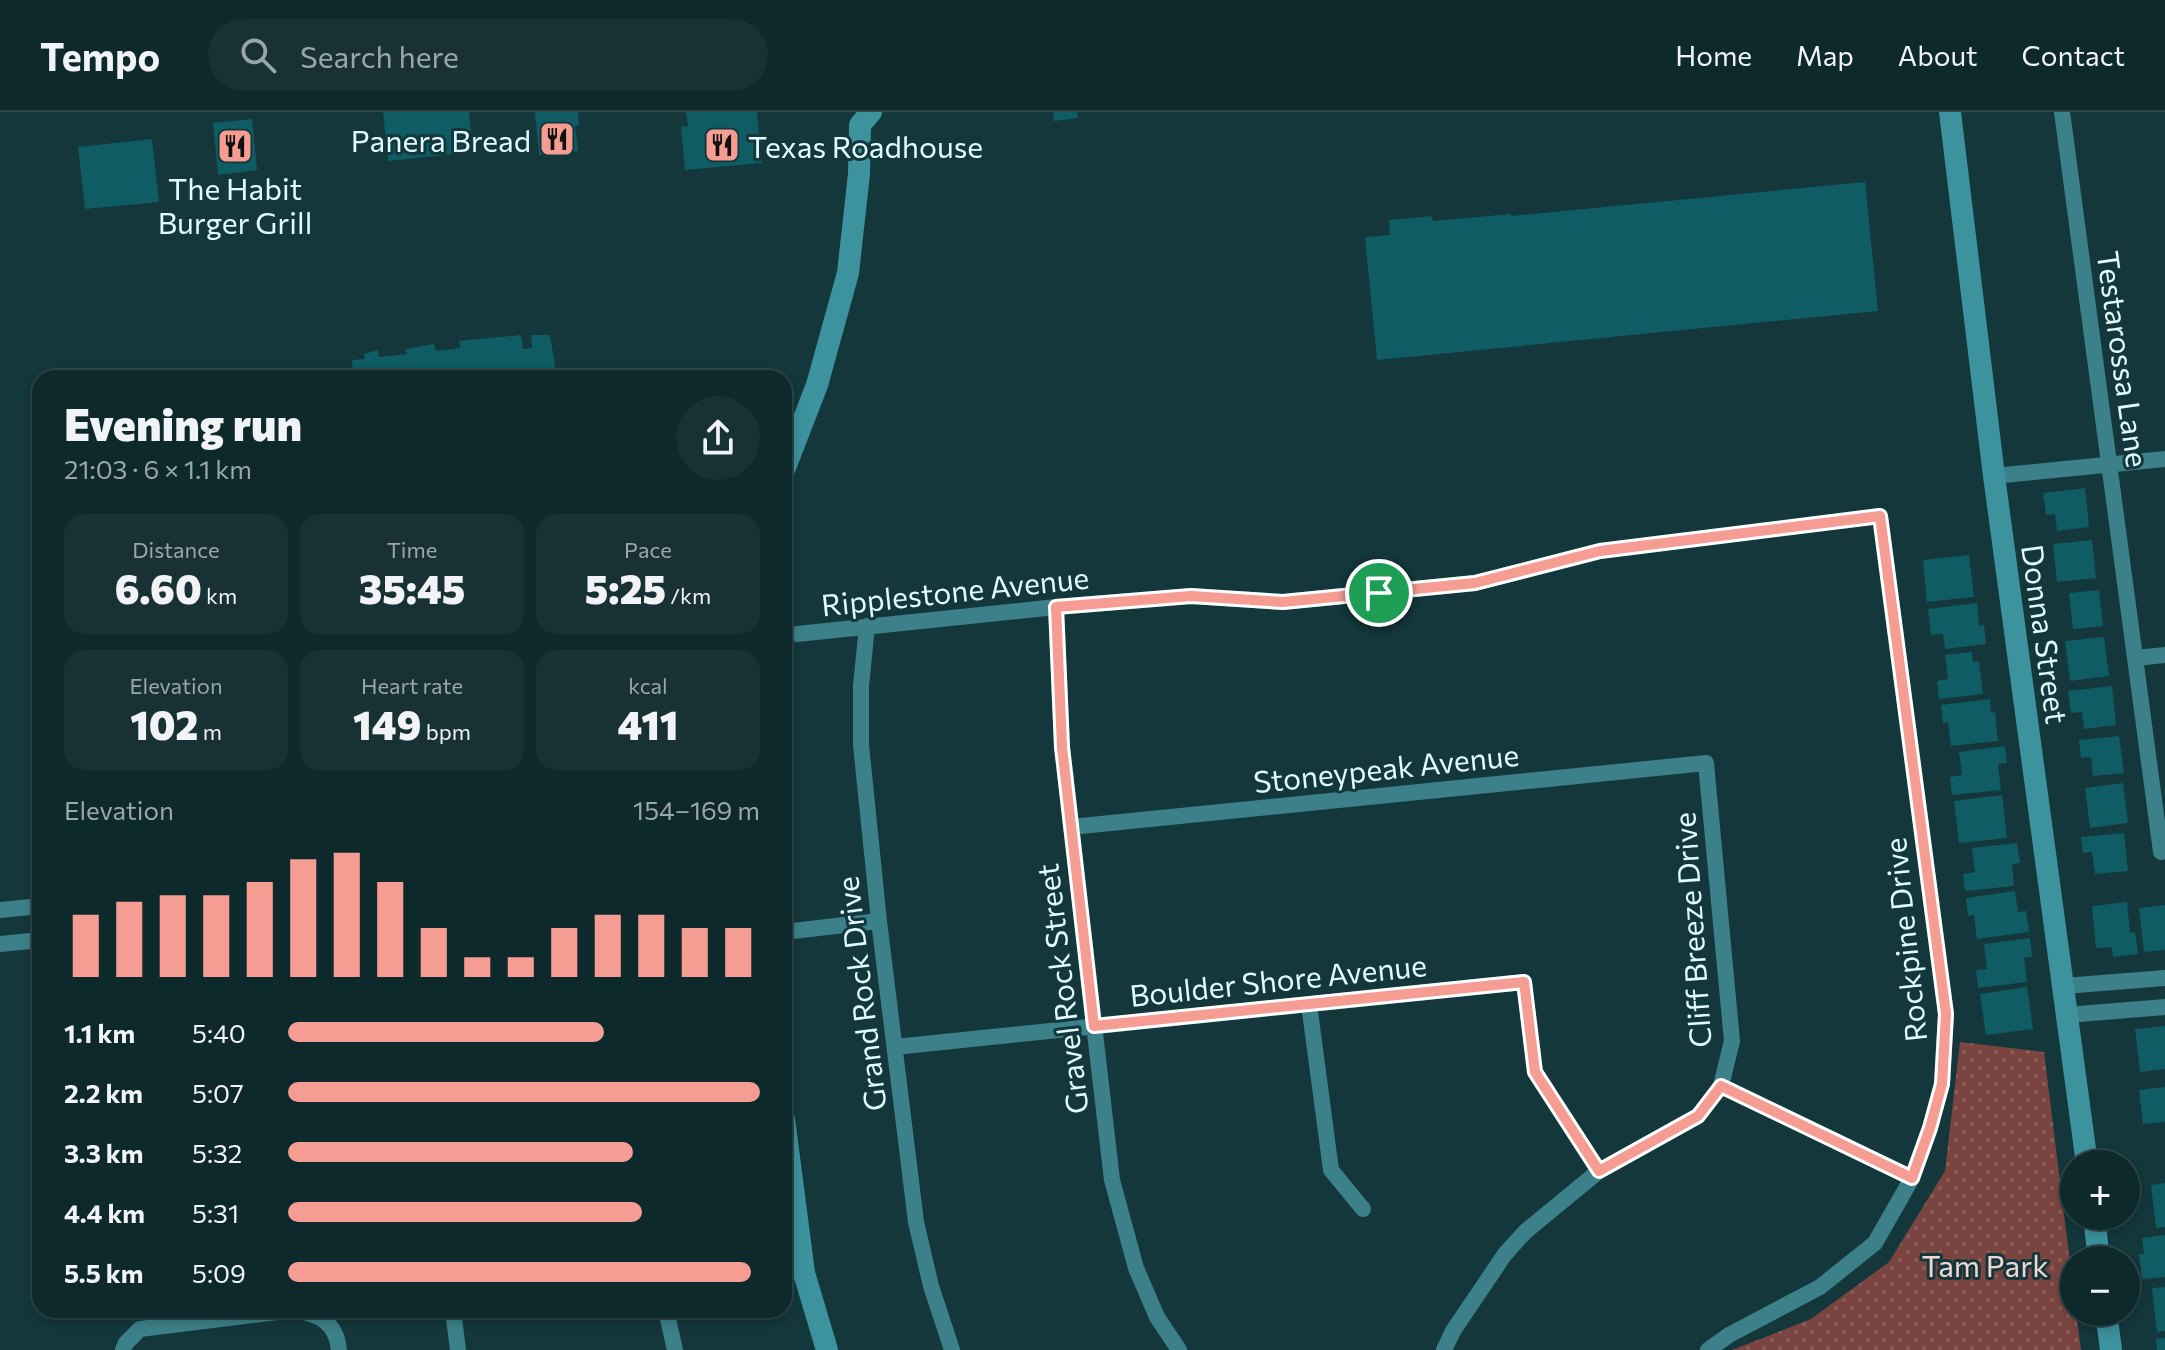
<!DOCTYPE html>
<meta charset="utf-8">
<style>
:root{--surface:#0e292c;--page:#173134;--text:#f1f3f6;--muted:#9ba6a9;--line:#2e4548;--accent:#f59c93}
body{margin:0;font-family:Commissioner,sans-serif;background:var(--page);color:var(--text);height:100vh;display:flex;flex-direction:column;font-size:30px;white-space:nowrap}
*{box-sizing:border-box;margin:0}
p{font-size:26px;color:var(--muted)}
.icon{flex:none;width:44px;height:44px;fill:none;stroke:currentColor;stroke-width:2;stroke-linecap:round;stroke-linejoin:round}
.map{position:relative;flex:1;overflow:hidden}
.drawer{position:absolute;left:32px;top:258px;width:760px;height:948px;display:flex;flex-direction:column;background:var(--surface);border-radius:24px;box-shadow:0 4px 12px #0003,0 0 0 2px var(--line)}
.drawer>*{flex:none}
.tools{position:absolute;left:2060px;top:1038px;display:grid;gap:16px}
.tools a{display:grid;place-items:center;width:80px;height:80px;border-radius:50%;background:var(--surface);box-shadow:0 4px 12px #0003,0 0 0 2px var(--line);font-size:40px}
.pin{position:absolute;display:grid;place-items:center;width:68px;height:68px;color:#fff;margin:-34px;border:4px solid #fff;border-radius:50%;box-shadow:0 2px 8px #0007}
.round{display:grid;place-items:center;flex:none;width:84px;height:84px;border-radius:42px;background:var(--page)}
.overview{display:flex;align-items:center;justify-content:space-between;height:136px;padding:0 32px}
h1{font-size:44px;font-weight:800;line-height:60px}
.stats{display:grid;grid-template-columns:repeat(3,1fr);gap:12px;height:136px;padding:8px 32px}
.stats div{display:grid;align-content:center;border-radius:20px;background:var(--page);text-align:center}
.stats b{font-size:40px;font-weight:800}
.stats small{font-size:22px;font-weight:400}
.stats p{font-size:22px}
.chart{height:224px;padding:16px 32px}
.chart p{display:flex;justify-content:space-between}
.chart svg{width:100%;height:144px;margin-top:8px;stroke:var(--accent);stroke-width:6}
ul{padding:0 32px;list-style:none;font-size:26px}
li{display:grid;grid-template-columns:128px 96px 1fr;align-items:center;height:60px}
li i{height:20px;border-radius:10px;background:var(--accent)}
header{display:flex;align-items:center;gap:48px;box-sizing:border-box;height:112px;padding:0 40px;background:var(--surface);border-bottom:2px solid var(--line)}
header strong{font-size:38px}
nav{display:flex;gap:44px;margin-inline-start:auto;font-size:28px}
.search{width:560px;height:72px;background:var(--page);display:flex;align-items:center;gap:20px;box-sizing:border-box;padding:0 28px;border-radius:44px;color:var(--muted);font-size:30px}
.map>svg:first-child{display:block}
.grass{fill:url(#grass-dots)}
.building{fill:#0f5c64}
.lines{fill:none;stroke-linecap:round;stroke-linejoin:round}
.street{stroke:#3c8089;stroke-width:16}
.secondary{stroke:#3c929d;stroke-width:22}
.route-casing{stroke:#fff;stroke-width:16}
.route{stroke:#f59c93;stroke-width:10}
.labels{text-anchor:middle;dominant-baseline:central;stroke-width:6;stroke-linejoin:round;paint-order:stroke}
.poi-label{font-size:30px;fill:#e0fafe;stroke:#13373b;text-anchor:end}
.street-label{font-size:30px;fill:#e0fafe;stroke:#13373b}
.park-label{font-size:30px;fill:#f1d7d4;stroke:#13373b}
</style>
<header>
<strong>Tempo</strong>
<div class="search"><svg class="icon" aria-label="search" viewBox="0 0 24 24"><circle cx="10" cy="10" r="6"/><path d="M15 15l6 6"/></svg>Search here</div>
<nav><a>Home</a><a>Map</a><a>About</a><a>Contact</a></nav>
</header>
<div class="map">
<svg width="2165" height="1238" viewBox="0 0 2165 1238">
<defs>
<pattern id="grass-dots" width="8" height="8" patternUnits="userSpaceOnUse" patternTransform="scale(2)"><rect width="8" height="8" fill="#7a4540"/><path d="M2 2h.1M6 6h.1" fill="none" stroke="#8d615d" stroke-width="1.8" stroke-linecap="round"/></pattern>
</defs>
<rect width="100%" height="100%" fill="#13373b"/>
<path class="grass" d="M 1960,930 L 2044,940 L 2074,1183 L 2074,1200 L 2076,1200 L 2081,1238 L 1732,1238 L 1811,1207 L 1889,1150 L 1945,1059 Z"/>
<path class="building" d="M 383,0 L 469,0 L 473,40 L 388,49 Z
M 535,0 L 578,0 L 579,13 L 575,14 L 578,39 L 539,43 Z
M 686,0 L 757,0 L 762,51 L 685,58 L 681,15 L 688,14 Z
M 1053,0 L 1077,0 L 1078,6 L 1054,9 Z
M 252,7 L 257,58 L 218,63 L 213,11 Z
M 152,27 L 159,90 L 85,97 L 78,35 Z
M 1865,70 L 1878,199 L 1377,248 L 1365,125 L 1390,123 L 1389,108 L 1432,104 L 1433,109 L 1511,102 L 1511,104 Z
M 521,223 L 523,237 L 532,236 L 531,223 L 550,223 L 557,266 L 353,266 L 352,248 L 365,247 L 364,242 L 378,238 L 379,245 L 407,242 L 405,237 L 434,232 L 436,239 L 460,236 L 459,229 Z
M 2085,376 L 2089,415 L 2057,419 L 2055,402 L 2046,403 L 2043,381 Z
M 2092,428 L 2096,466 L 2057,470 L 2053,432 Z
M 1969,443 L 1974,485 L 1927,490 L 1923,448 Z
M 2099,478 L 2103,514 L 2073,517 L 2069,481 Z
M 1977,491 L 1979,514 L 1984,513 L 1986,532 L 1945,537 L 1943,522 L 1931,523 L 1928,497 Z
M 2104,525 L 2109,564 L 2070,569 L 2065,529 Z
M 1972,540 L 1973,550 L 1979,550 L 1983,582 L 1939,587 L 1937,569 L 1948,567 L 1945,543 Z
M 2112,574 L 2116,613 L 2084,617 L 2082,600 L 2071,601 L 2068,579 Z
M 1990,587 L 1991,601 L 1995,600 L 1998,629 L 1951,634 L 1948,610 L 1943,611 L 1941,593 Z
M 2119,624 L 2124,661 L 2093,664 L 2091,645 L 2081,646 L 2079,628 Z
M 2005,634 L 2007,651 L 1998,652 L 2001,678 L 1952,683 L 1950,665 L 1962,663 L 1959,640 Z
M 2123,671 L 2128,711 L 2090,716 L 2085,676 Z
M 2002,683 L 2007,726 L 1959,731 L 1954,689 Z
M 2124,721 L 2128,759 L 2095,762 L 2092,740 L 2083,741 L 2081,725 Z
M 2017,731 L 2020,751 L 2012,752 L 2014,774 L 1965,779 L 1963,762 L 1975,760 L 1972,736 Z
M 2015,779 L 2018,800 L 2026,799 L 2029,820 L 1977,827 L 1974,803 L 1968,804 L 1966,786 Z
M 2127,790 L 2130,821 L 2135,820 L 2138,842 L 2113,845 L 2112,835 L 2096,836 L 2092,794 Z
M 2165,793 L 2165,838 L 2144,840 L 2139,796 Z
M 2030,826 L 2032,845 L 2024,846 L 2027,870 L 1978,876 L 1976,858 L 1987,857 L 1984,832 Z
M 2027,875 L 2033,917 L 1986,923 L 1980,882 Z
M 2165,914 L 2165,957 L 2140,960 L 2135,917 Z
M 2165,975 L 2165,1010 L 2143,1012 L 2139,978 Z
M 2165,1071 L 2165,1115 L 2156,1116 L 2151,1073 Z
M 2165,1123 L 2165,1165 L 2142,1167 L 2139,1142 L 2144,1142 L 2142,1126 Z
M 2165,1175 L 2165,1219 L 2157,1220 L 2152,1176 Z
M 2165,1226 L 2165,1238 L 2157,1238 L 2156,1227 Z"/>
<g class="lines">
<path class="street" d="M 2062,0 L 2161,740
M 1994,364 L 2165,347
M 1056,495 L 1062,635 L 1112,1068 L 1136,1156 L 1157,1205 L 1179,1238
M 867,514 L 861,574 L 861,633 L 879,809 L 916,1110 L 931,1174 L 952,1238
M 797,522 L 1056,495 L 1191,484 L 1283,490 L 1475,471 L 1600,439 L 1880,404 L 1946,902 L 1942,972 L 1930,1016 L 1912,1066 L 1875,1131 L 1820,1175 L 1729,1223 L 1708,1238
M 2136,546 L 2165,543
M 1071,715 L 1706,651 L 1732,929 L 1721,974 L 1698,1004 L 1599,1059 L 1526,1119 L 1505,1142 L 1453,1219 L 1444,1238
M 0,798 L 40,794
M 784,820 L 879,809
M 0,832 L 40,828
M 2064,874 L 2165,866
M 1309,892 L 1331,1058 L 1363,1097
M 2067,903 L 2165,895
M 895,935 L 1524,870 L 1535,960 L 1599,1059
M 1721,974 L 1912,1066
M 155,1198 L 156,1215
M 295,1198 C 320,1203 336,1210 339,1238
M 453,1198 L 458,1238
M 666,1198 L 675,1238
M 123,1238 L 126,1231 L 140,1217 L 294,1198"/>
<path class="secondary" d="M 1950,0 L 1994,364 L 2087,1052
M 784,358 L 817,273 L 848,161 L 859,62 L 860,13 L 871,0
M 784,1007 L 804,1161 L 827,1238
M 2094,1104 L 2099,1148
M 2106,1200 L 2111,1238"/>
</g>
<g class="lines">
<defs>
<path id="route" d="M 1880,404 L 1946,902 L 1942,972 L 1930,1016 L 1912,1066 L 1721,974 L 1698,1004 L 1599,1059 L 1535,960 L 1524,870 L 1094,914 L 1062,635 L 1056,495 L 1191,484 L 1283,490 L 1475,471 L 1600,439 Z"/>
</defs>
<use href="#route" class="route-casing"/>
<use href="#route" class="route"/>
</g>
<defs>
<symbol id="restaurant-square" viewBox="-11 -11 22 22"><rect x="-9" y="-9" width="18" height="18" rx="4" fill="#f59c93" stroke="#13373b"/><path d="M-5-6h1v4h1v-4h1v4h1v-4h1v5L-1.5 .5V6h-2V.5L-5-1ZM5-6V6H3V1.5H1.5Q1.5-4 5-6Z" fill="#111"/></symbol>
</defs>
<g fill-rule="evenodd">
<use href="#restaurant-square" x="537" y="7" width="40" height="40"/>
<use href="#restaurant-square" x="702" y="13" width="40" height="40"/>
<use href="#restaurant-square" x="215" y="14" width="40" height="40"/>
</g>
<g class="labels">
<g class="poi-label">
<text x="531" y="27">Panera Bread</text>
<text x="748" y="33" text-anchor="start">Texas Roadhouse</text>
<text x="235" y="75" text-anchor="middle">The Habit<tspan x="235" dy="34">Burger Grill</tspan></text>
</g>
<g class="street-label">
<text transform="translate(2124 247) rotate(82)">Testarossa Lane</text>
<text transform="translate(955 478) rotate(-6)">Ripplestone Avenue</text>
<text transform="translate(2046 522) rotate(82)">Donna Street</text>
<text transform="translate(1386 655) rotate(-6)">Stoneypeak Avenue</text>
<text transform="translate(1691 818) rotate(-94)">Cliff Breeze Drive</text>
<text transform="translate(1904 828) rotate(-96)">Rockpine Drive</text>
<text transform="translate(1278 867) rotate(-6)">Boulder Shore Avenue</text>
<text transform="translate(1061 877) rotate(-97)">Gravel Rock Street</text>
<text transform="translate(860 882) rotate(-97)">Grand Rock Drive</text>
</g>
<g class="park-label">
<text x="1985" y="1152">Tam Park</text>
</g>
</g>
</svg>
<div class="tools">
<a>+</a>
<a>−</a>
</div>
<div class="pin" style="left:1379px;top:481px;background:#1e9e55"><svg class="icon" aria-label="arrive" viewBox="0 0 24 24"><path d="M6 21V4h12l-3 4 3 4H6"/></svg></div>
<section class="drawer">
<div class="overview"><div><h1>Evening run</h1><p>21:03 · 6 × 1.1 km</p></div><a class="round"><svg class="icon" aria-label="share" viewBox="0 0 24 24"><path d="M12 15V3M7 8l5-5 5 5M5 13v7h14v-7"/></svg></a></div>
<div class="stats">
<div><p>Distance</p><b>6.60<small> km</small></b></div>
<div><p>Time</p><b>35:45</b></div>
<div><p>Pace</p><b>5:25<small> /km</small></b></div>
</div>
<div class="stats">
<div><p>Elevation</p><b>102<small> m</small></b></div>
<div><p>Heart rate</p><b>149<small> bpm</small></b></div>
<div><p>kcal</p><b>411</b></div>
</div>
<div class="chart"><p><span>Elevation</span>154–169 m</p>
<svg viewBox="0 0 160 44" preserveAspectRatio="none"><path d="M5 44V25M15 44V21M25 44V19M35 44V19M45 44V15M55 44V8M65 44V6M75 44V15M85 44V29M95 44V38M105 44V38M115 44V29M125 44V25M135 44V25M145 44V29M155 44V29"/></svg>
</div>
<ul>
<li><b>1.1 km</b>5:40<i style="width:67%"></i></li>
<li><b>2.2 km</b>5:07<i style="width:100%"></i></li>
<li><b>3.3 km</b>5:32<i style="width:73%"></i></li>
<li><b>4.4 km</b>5:31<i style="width:75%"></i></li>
<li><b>5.5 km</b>5:09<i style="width:98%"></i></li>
</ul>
</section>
</div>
